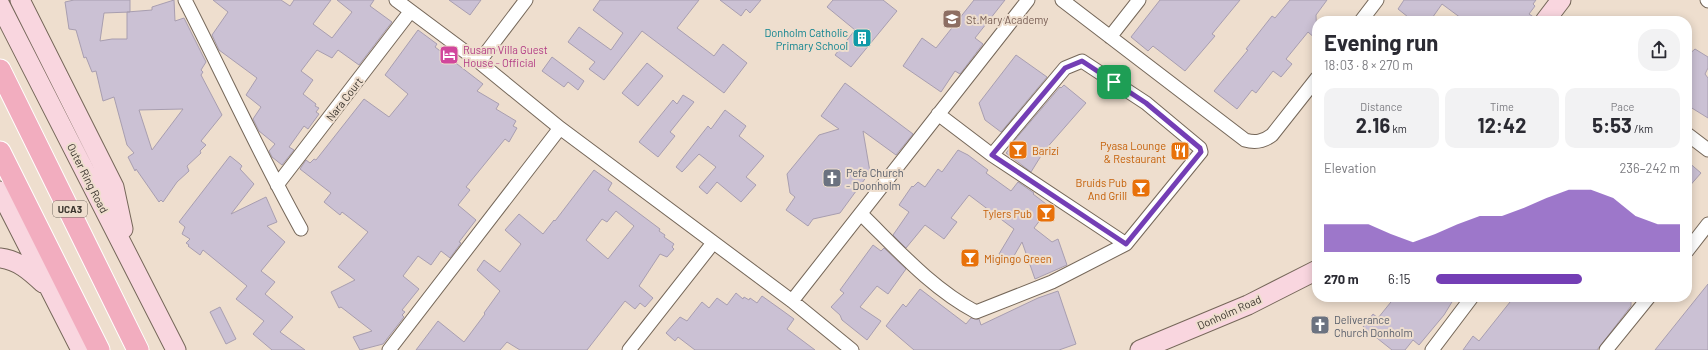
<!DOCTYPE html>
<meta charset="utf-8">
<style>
:root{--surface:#fff;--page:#f2f2f3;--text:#2b2b33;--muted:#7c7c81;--accent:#743eb5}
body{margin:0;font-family:Barlow,sans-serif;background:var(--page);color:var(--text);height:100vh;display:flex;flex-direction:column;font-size:15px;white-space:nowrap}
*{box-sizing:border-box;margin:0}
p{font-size:13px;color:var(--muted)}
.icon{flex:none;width:22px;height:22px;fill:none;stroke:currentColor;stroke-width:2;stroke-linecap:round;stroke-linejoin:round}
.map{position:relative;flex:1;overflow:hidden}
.drawer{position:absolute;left:1312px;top:16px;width:380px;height:286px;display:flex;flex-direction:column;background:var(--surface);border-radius:16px;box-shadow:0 2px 10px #0003}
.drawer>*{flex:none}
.pin{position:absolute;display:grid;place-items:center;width:34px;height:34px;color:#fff;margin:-17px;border-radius:8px;box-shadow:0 2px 6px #0006}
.round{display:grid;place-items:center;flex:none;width:42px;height:42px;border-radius:16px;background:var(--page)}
.head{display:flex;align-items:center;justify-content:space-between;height:68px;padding:0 12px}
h1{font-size:22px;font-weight:700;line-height:30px}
.stats{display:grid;grid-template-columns:repeat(3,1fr);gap:6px;height:68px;padding:4px 12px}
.stats div{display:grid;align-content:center;border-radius:10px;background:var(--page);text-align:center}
.stats b{font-size:20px;font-weight:700}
.stats small{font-size:11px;font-weight:400}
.stats p{font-size:11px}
.chart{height:112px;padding:8px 12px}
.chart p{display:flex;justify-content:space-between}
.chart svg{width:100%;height:72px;margin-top:4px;fill:var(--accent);opacity:.7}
ul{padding:0 12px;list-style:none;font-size:13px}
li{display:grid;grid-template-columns:64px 48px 1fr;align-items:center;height:30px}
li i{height:10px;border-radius:5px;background:var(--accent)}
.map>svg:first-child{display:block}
.building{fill:#cbc1d4;stroke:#a89eb0;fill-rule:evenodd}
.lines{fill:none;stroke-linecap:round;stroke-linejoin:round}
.street-casing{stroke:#756759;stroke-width:15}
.secondary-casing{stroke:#756759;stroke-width:21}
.primary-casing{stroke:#fff;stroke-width:23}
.street{stroke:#fff;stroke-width:13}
.secondary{stroke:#f9d6df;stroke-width:19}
.primary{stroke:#f2adbf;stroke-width:21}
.route-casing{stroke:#fff;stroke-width:8}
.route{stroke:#743eb5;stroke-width:5}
.labels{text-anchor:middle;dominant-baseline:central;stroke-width:4;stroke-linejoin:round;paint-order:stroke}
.shield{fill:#eedece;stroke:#71685f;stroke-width:1}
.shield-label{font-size:10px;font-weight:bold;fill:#3c362f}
.education-label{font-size:11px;fill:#785e54;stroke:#eedece;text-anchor:start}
.culture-label{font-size:11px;fill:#0d838f;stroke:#eedece;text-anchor:end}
.hotel-label{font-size:11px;fill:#b23c85;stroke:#eedece;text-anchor:start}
.street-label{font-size:11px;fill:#3c362f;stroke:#eedece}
.food-label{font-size:11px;fill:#c56008;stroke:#eedece;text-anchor:end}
.worship-label{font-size:11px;fill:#5b616d;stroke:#eedece;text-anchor:start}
</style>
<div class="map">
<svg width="1708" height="350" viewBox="0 0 1708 350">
<rect width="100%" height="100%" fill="#eedece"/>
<path class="building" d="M 74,0 L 130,0 L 130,12 L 104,13 L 100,41 L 112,39 L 127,39 L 127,12 L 152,10 L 152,7 L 174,0 L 175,21 L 184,18 L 206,62 L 201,70 L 203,72 L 201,75 L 222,115 L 201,141 L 206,145 L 200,151 L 201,153 L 187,166 L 189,171 L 177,182 L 163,202 L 161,200 L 159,202 L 136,169 L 135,171 L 128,157 L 134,153 L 127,145 L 114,97 L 103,101 L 96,71 L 92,72 L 86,57 L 84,58 L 76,30 L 69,29 L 65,2 ZM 183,109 L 152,150 L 139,110 Z
M 213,0 L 281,0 L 290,6 L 294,0 L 331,0 L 313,24 L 332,38 L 352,12 L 337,0 L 374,0 L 370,6 L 392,22 L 359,65 L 338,50 L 332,58 L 317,50 L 301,71 L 313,80 L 303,94 L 316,104 L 315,106 L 319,108 L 316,112 L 319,114 L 308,129 L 304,126 L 289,147 L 294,150 L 282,165 L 272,157 L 269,151 L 275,144 L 259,131 L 253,119 L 261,107 L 246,95 L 257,78 L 219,50 L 212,35 L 228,12 Z
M 449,0 L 481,0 L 470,15 Z
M 600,0 L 699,0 L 677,28 L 714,56 L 723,44 L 747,63 L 724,93 L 642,31 L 604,80 L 589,69 L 595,62 L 568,42 L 579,27 L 611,50 L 623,33 L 593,10 Z
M 720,0 L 761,0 L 750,13 L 746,9 L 741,16 Z
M 833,0 L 883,0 L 897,11 L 851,67 L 835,55 L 855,30 L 827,7 Z
M 974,0 L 1005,0 L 975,38 L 983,44 L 960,74 L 955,71 L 941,92 L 903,66 L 922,38 L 936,48 Z
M 1160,0 L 1240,0 L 1212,34 L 1215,36 L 1185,71 L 1153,46 L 1148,51 L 1131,37 Z
M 1290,0 L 1327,0 L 1316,15 L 1317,40 L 1308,32 L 1286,59 L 1292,64 L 1281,77 L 1273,71 L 1256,93 L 1252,90 L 1237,109 L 1214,91 L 1248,50 L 1246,49 L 1272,16 L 1275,18 Z
M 1404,0 L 1536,0 L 1533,4 L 1535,6 L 1529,14 L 1535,18 L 1534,21 L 1465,21 L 1442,4 L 1430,21 L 1413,21 L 1398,9 Z
M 418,30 L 437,44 L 435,47 L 483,84 L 477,91 L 499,104 L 496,109 L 516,121 L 513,126 L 517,128 L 509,142 L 505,139 L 466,187 L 470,190 L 458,205 L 476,220 L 459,242 L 461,243 L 450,258 L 441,251 L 431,265 L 418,256 L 403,276 L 419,289 L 402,310 L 405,312 L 402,315 L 404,317 L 383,344 L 360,350 L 353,337 L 372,331 L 341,307 L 339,308 L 331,292 L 355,280 L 338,267 L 368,232 L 342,212 L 340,215 L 324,202 L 331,193 L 300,169 L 306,160 L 310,163 L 314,159 L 316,160 L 364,99 L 389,117 L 408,94 L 385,75 Z
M 1695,49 L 1708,57 L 1708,68 L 1705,74 L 1708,78 L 1708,118 L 1687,105 L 1687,56 Z
M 1016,55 L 1047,77 L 1001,132 L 985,120 L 979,103 Z
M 552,57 L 584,81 L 578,90 L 568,82 L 564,87 L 542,71 Z
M 647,63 L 663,76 L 638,106 L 622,93 Z
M 845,83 L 913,134 L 896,155 L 863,131 L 870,172 L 840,213 L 813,219 L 808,226 L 786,210 L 795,197 L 790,193 L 787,174 L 819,135 L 839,129 L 821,116 Z
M 1064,85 L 1086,103 L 1044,151 L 1031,172 L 1006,153 L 1015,142 L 1014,141 L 1060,87 L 1061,88 Z
M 683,95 L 694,102 L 670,132 L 675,136 L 658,157 L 639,142 L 673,100 L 677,104 Z
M 725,110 L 746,126 L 739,136 L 764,156 L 746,177 L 756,185 L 741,202 L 717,182 L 707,194 L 699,187 L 716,167 L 699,154 L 682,172 L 676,167 L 708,126 L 711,129 Z
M 958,150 L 968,155 L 988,170 L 986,173 L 1011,191 L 1018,182 L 1034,193 L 1033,194 L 1050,207 L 1034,228 L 1052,242 L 1058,239 L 1067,265 L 1035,279 L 1022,242 L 1011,261 L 999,254 L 1014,229 L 969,195 L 951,218 L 957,222 L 944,239 L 925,225 L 906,248 L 893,235 L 909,212 L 899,205 L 912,186 L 913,187 L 918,182 L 925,187 L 938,169 L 942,172 Z
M 230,156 L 240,164 L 242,166 L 240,169 L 254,184 L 231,214 L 266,197 L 277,222 L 267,226 L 285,242 L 261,271 L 275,282 L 265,294 L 293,317 L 280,332 L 305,350 L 272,350 L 253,334 L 264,321 L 236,299 L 247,286 L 203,250 L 200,255 L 188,246 L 189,245 L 186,243 L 190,239 L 182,234 L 185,227 L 179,222 Z
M 1687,161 L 1701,173 L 1687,189 Z
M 594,170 L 612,183 L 608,190 L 660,229 L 659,231 L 665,235 L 664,237 L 674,244 L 672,247 L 674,249 L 667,257 L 660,254 L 639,286 L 653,298 L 645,307 L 640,303 L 635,309 L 625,301 L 587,350 L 520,350 L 507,342 L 500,350 L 416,350 L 438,321 L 464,342 L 485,314 L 484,313 L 500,291 L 477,270 L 484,260 L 500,272 L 521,244 L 505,230 L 519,214 L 543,234 L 554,220 L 555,221 ZM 616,211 L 634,226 L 608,259 L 586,240 L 602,219 L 607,222 Z
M 873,245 L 881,251 L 884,248 L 906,269 L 888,294 L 877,286 L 860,307 L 881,321 L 867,340 L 842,320 L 840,315 L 831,307 L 844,293 L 840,290 Z
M 1708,284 L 1708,350 L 1655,350 Z
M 920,289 L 966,324 L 971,318 L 979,319 L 981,325 L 1038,298 L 1058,291 L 1076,344 L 1059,350 L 914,350 L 886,326 L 903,304 L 906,307 Z
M 736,293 L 743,299 L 744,297 L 749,300 L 750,298 L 757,303 L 762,296 L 783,311 L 794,319 L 787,329 L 815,350 L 695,350 L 678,337 L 675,341 L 666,333 L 680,317 L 687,321 L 702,302 L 709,308 L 717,298 L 727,305 Z
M 1395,297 L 1455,297 L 1444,315 L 1419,345 L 1413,340 L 1405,350 L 1392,350 L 1363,327 L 1373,314 L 1378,318 Z
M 1514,297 L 1631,297 L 1631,306 L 1597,350 L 1463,350 L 1473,336 L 1479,341 Z
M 220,307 L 236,339 L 226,344 L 210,312 Z"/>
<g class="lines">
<defs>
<path id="street" d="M 185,0 C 224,76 259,154 301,229
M 396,0 L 479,62 L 560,128 L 792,301 L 852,350
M 1062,0 L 1245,140 C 1255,143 1263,142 1272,135 L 1317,78
M 1707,0 L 1708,1
M 1361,21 L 1377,0
M 1110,37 L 1139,0
M 479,62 L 526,0
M 938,114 L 992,155 L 1126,244
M 1687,134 L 1708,150
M 277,185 L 410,12
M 861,214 C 897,249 931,288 976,312 L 1052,282 L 1126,244 L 1201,152 L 1200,148 L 1146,103 L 1082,61 L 1065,68 L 992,155
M 1687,251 L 1708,224
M 792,301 L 1028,0
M 389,350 L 560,128
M 629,350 L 713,243
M 1432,350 L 1472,297
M 1606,350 L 1649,297"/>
<path id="secondary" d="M 20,0 L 114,187 L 123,229
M 0,5 L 176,350
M 1545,21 L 1561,0
M 0,191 L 81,350
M 0,258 C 18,260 30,271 43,283
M 1140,350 L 1248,305 L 1317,270"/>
<path id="primary" d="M 0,70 L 138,350
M 0,152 L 99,350"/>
</defs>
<use href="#street" class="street-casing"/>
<use href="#secondary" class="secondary-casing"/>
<use href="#primary" class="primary-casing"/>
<use href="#street" class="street"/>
<use href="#secondary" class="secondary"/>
<use href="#primary" class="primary"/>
</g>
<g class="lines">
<defs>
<path id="route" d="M 1082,61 L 1146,103 L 1200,148 L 1201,152 L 1126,244 L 992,155 L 1065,68 Z"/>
</defs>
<use href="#route" class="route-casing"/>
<use href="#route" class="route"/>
</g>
<defs>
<symbol id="school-square" viewBox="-11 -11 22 22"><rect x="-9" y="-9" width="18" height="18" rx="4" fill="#8d6e63" stroke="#eedece"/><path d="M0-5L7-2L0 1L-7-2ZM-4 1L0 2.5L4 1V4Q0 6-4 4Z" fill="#fff"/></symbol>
<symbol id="building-square" viewBox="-11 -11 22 22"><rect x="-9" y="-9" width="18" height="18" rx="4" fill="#0f9aa8" stroke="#eedece"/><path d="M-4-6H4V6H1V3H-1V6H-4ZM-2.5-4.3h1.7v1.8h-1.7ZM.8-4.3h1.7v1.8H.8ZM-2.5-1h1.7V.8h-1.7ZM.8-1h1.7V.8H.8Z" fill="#fff"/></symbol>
<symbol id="hotel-square" viewBox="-11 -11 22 22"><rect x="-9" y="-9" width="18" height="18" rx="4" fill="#d1479c" stroke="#eedece"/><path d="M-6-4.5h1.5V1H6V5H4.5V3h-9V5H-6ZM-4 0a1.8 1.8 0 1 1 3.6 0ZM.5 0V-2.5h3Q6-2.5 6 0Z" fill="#fff"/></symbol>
<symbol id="bar-square" viewBox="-11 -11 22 22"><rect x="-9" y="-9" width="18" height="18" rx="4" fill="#e8710a" stroke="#eedece"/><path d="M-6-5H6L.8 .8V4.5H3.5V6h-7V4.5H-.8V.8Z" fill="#fff"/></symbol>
<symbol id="restaurant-square" viewBox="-11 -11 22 22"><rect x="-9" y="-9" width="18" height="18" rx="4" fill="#e8710a" stroke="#eedece"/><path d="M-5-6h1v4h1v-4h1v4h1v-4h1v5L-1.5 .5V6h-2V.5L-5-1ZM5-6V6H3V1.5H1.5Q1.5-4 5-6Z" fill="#fff"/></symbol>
<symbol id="church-square" viewBox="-11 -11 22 22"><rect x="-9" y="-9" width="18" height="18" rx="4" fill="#6b7280" stroke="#eedece"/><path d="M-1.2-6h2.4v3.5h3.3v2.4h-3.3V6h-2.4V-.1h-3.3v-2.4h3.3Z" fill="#fff"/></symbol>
</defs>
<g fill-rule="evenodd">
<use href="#school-square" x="941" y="8" width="22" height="22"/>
<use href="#building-square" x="851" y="27" width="22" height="22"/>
<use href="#hotel-square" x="438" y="44" width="22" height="22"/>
<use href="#bar-square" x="1007" y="139" width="22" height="22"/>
<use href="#restaurant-square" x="1169" y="140" width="22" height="22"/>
<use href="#church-square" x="821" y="167" width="22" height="22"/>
<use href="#bar-square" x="1130" y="177" width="22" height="22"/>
<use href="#bar-square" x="1035" y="202" width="22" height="22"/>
<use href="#bar-square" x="959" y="247" width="22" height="22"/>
<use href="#church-square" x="1309" y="314" width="22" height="22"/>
</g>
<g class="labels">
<rect class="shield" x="53" y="201" width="34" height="16" rx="3"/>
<g class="shield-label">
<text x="70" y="209">UCA3</text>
</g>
<g class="education-label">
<text x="966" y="19">St.Mary Academy</text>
</g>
<g class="culture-label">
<text x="848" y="32">Donholm Catholic<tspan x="848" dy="13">Primary School</tspan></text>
</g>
<g class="hotel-label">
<text x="463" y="49">Rusam Villa Guest<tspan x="463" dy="13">House - Official</tspan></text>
</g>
<g class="street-label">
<text transform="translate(344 99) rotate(-52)">Nara Court</text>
<text transform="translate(88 178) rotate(63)">Outer Ring Road</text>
<text transform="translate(1229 312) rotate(-24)">Donholm Road</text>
</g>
<g class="food-label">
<text x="1166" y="145">Pyasa Lounge<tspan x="1166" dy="13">&amp; Restaurant</tspan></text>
<text x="1032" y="150" text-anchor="start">Barizi</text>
<text x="1127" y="182">Bruids Pub<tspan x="1127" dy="13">And Grill</tspan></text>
<text x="1032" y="213">Tylers Pub</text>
<text x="984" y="258" text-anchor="start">Migingo Green</text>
</g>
<g class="worship-label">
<text x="846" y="172">Pefa Church<tspan x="846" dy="13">- Doonholm</tspan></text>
<text x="1334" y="319">Deliverance<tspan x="1334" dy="13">Church Donholm</tspan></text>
</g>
</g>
</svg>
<div class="pin" style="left:1114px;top:82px;background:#1e9e55"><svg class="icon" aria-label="arrive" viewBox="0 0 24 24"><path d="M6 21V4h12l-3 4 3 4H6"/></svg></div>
<section class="drawer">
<div class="head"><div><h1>Evening run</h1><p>18:03 · 8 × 270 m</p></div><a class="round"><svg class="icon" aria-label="share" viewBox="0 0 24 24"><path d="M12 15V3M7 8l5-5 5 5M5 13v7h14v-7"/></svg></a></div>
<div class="stats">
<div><p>Distance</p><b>2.16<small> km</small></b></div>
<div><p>Time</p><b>12:42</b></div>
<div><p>Pace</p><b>5:53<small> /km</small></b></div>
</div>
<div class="chart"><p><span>Elevation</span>236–242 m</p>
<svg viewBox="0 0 160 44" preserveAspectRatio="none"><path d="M0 44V27L10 27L20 27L30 33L40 38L50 33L60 27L70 22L80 22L90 17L100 11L110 6L120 6L130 11L140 22L150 27L160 27V44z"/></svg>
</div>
<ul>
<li><b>270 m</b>6:15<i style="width:60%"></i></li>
</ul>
</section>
</div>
